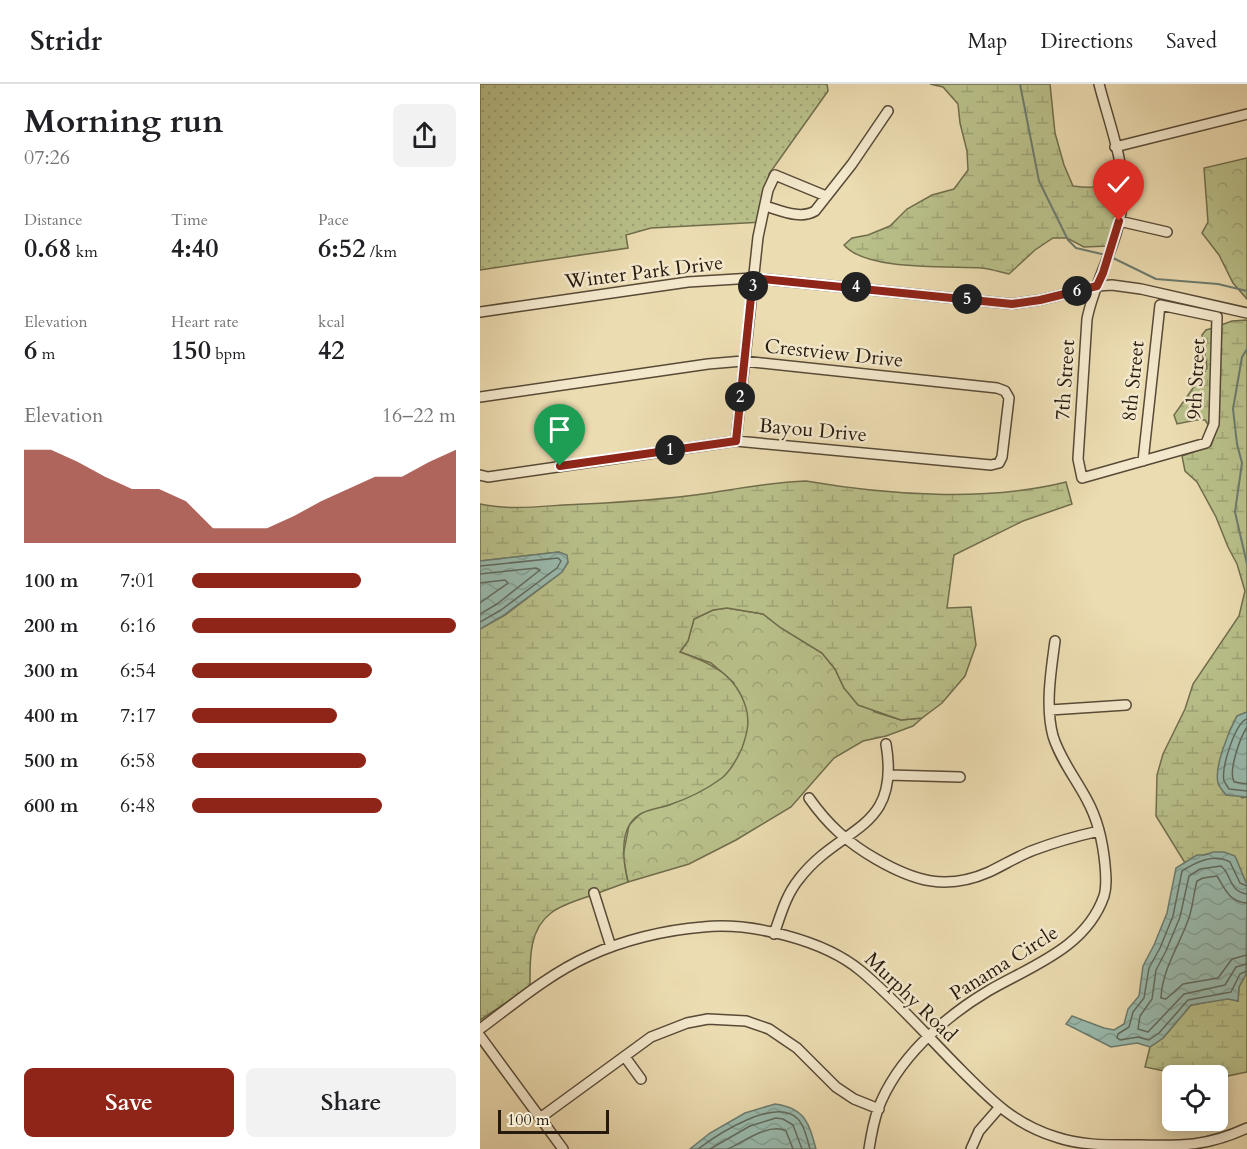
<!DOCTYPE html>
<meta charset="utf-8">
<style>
:root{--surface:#fff;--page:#f2f2f2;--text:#202124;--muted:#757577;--line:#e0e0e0;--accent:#8f2418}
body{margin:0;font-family:Cardo,serif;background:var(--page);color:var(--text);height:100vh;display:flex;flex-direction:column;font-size:22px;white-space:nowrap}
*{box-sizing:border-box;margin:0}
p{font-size:20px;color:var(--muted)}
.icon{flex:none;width:33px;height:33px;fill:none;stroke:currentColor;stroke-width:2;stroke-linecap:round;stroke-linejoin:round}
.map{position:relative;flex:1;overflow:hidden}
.panel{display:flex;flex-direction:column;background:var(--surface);width:480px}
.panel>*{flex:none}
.fabs{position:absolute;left:682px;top:981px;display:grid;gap:12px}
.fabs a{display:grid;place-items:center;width:66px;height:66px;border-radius:9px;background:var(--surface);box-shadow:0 3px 15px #0003;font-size:30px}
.scale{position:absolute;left:18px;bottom:15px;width:111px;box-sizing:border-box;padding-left:6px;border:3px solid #261a0e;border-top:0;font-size:16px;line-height:21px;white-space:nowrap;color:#261a0e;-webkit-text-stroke:4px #f3e8cc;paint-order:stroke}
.pin{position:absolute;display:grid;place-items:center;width:51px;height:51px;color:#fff;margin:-62px -26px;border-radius:50% 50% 50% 0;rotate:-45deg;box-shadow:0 0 6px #0007}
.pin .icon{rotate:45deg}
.km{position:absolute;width:30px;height:30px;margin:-15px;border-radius:50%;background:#222;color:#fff;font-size:16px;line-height:30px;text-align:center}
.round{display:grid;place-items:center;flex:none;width:63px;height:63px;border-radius:9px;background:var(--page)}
.headline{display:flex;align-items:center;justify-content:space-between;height:102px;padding:0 24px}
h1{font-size:33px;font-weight:800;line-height:45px}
.stats{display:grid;grid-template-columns:repeat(3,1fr);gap:9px;height:102px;padding:6px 24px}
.stats div{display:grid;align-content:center}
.stats b{font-size:26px;font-weight:800}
.stats small{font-size:16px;font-weight:400}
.stats p{font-size:16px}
.chart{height:168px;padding:12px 24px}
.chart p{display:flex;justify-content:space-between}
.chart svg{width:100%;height:108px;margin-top:6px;fill:var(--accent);opacity:.7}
.cta{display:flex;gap:12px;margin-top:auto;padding:12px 24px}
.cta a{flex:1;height:69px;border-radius:9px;background:var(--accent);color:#fff;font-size:24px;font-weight:800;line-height:69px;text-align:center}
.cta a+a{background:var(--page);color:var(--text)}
ul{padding:0 24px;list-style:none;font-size:20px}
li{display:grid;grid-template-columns:96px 72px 1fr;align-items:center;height:45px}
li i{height:15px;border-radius:8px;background:var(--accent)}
header{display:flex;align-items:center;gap:36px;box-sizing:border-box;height:84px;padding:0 30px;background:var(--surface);border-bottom:2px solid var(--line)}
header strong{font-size:28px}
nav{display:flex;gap:33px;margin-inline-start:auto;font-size:21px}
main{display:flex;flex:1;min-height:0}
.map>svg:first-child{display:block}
.forest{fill:url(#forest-crowns);stroke:#706d4c;stroke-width:1.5}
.wetland{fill:url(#wetland-marsh);stroke:#706d4c;stroke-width:1.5}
.park{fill:url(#park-dots);stroke:#706d4c;stroke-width:1.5}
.water{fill:url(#water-waves);stroke:#6b7b6f;stroke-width:1.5}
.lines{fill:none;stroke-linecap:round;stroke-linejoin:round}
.shore{stroke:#606a5e;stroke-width:1.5}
.stream{stroke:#6b7b6f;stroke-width:2}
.minor-casing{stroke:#584a37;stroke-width:12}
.minor{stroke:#f3e8cc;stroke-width:9}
.route-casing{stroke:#fff;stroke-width:12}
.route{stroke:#8f2418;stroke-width:8}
.labels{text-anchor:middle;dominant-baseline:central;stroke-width:5;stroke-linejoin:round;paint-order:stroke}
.street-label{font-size:20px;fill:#261a0e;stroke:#f3e8cc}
</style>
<header>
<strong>Stridr</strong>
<nav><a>Map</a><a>Directions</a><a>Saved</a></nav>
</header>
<main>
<section class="panel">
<div class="headline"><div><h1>Morning run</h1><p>07:26</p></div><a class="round"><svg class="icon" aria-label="share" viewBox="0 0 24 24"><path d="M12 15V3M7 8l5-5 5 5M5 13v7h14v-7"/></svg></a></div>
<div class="stats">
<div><p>Distance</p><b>0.68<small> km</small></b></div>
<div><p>Time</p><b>4:40</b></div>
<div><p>Pace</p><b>6:52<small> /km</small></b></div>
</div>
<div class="stats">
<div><p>Elevation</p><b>6<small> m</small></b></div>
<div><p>Heart rate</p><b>150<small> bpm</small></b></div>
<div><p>kcal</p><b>42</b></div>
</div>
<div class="chart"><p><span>Elevation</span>16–22 m</p>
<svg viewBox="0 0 160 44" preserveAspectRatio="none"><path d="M0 44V6L10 6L20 11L30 17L40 22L50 22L60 27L70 38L80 38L90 38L100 33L110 27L120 22L130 17L140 17L150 11L160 6V44z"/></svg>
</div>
<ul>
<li><b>100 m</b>7:01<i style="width:64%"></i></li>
<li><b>200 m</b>6:16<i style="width:100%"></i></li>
<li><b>300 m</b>6:54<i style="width:68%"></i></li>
<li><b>400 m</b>7:17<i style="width:55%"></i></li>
<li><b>500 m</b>6:58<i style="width:66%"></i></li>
<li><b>600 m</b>6:48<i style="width:72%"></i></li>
</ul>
<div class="cta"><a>Save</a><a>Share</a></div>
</section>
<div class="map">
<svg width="767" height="1065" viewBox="0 0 767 1065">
<defs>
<pattern id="forest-crowns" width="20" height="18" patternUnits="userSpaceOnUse" patternTransform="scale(1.5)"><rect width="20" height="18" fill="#b9c08a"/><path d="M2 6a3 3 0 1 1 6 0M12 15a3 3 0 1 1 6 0" fill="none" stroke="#9fa476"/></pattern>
<pattern id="wetland-marsh" width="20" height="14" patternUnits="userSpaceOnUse" patternTransform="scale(1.5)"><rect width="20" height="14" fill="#b9c08a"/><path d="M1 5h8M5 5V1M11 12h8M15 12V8" fill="none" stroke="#9fa476"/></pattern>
<pattern id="park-dots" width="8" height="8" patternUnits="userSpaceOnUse" patternTransform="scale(1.5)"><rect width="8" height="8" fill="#b9c08a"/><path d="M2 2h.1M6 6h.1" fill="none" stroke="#9fa476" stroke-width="1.8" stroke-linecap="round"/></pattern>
<pattern id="water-waves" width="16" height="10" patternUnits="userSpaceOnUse" patternTransform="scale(1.5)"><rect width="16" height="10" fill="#99bbaf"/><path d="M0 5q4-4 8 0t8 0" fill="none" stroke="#84a095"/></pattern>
</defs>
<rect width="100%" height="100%" fill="#ecdcb1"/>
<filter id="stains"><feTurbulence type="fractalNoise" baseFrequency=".00333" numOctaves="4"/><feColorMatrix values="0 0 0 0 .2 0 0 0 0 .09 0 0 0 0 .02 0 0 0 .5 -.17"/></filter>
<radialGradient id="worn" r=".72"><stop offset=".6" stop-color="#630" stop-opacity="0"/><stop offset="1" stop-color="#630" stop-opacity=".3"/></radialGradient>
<path class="forest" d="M 767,74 L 767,215 L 753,199 L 739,171 L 722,149 L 728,138 L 724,84 Z
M 247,524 L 283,530 L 301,544 L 342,569 L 355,585 L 364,604 L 395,628 L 421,636 L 442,634 L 433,642 L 406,652 L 383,657 L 354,674 L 311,723 L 256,756 L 209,780 L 148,798 L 143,772 L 149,741 L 164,726 L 189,721 L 214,710 L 254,599 L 231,579 L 200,568 L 208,557 L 214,535 L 233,526 Z"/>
<path class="wetland" d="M 450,0 L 570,0 L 575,49 L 584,81 L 593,102 C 609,104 619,105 631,94 L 638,98 C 640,121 634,141 628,162 L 604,163 L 587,154 L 573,154 L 555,166 L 529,190 C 520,188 511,185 502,184 C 467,182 386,187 364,161 L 372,154 L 388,151 L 410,142 L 427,125 L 452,111 L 474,105 L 488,86 L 487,67 L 480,39 L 478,20 L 463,3 Z
M 767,236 L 767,628 L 757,632 L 750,646 L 738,686 L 762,714 L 767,713 L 767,801 L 755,773 C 737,765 721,769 705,779 L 676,732 L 677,691 L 683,670 L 705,625 L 713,600 L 759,532 L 765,507 L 757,480 L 748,463 L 736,433 L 717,398 L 705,387 L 702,372 L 731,362 L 738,341 L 741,241 L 752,237 Z
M 733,244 L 730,340 L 729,342 L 725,336 L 716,336 L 697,340 L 694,331 L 727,284 L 722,251 L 726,246 Z
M 326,397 C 407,411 506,418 586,398 L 592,420 L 543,437 L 474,471 L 467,524 L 491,523 L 496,561 L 485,592 L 462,619 L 442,634 L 421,636 L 378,621 L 364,604 L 355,585 L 342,569 L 301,544 L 283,530 L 247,524 L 233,526 L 214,535 L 208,557 L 200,568 C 231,579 256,590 266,624 C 270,638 267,650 262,664 C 258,673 250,687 242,694 C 227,705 207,715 189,721 C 174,726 160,725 150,740 C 140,755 144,782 148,798 L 118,809 L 116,804 L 109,806 L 110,812 C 98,816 81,821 71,829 C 48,846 50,878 50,903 L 0,936 L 0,545 L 25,531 L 82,488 L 88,478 L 79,468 L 0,477 L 0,420 C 27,426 55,423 83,421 C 132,419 181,416 230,409 C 262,404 293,398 326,397 Z
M 767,843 L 767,988 L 738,994 L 738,992 L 703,991 L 665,983 L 670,963 L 683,954 L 711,921 L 748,914 L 758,917 L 759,903 L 766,890 L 765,846 Z"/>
<path class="park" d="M 0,0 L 347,0 L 348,7 L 289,90 L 285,138 L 171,144 L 146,151 L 148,164 L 0,186 Z"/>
<path class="water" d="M 79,468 L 87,471 L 88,478 L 82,488 L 24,531 L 0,545 L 0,477 Z
M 767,628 L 767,713 L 746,711 C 744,708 739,703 738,699 C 734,682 749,647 757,632 Z
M 733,768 L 744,768 L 755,772 L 767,801 L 766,890 L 759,903 L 758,917 L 748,915 L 711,921 L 683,954 L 670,963 L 657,959 L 631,963 L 586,940 L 592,932 L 624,944 L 634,946 L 644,940 L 648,925 L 659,912 L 663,882 L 674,861 L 687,829 L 696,784 L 717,771 L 725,771 Z
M 295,1020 C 325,1024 329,1039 336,1065 L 210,1065 L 230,1049 L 265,1029 Z"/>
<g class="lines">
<path class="shore" d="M 0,482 L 78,474 L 81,477 L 77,484 L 21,526 L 0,538
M 0,490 L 56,484 L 60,486 L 17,520 L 0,530
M 0,499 L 25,496 L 28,499 L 0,519
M 767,635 C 755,639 741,684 744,697 C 745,699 748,703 749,705 L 767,707
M 767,643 C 760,654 748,687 754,698 L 767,700
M 767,802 L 760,799 L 750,778 C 734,769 716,778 702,787 L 693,832 L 680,864 L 669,884 L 664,914 L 653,928 L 649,943 L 638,950 L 637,954 L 640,956 L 658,953 L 669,956 L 679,949 L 708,916 L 751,908 L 760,890 L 767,887
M 767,810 C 749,808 752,791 741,782 L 720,785 L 709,792 L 700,833 L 686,867 L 676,886 L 672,915 L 660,932 L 658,945 L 668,948 L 704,910 L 745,901 L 756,883 L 767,880
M 767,819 C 749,818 745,805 737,792 L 723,794 L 717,797 C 713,811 713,826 707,839 C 698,863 682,887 681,914 L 686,915 L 703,900 L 738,894 L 752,875 L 767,871
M 218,1065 C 238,1050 296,1012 318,1035 C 325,1042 327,1055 330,1065
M 230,1065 L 270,1042 L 296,1034 L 303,1035 L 313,1041 L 322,1065
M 248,1065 C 263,1058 290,1038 306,1047 L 313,1065"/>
<path class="stream" d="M 540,0 L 559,97 L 588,156 L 596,164 L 626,171
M 631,173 L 676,195 L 738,200 L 767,207
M 767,265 L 762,273 L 753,325 L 757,360 L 762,379 L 755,428 L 767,480"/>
<defs>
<path id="minor" d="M 619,0 C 627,32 645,80 643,112 C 641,156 615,194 607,235 L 598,375 L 602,394 L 726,359 L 734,340 L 737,233 L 680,221 L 663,377
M 635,63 L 767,30
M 285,122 C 300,126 320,136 335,127 L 372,80 L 408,27
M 639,137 L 687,148
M 0,228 L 208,198 L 273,194 L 532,220 L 560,216 L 617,202 L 632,201 L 661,205 L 767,229
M 0,313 L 228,280 L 263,277 L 517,304 L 525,307 L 529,314 L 522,373 L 519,379 L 511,381 L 256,357 L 8,393 L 0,391
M 256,357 L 278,153 L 288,106 L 295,91 L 346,112
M 570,626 L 646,621
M 409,691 L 480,693
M 329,714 C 348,741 368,759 396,775 C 434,797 466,807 509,788 C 524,781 538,772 554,766 C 575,758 597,752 619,747
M 114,809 L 131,863
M 294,850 C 301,830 306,811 319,795 C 360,741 421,748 406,660
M 0,945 C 35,919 69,890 109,872 C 143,856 185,846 223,843 C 271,838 344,856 381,887 C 417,917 448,953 481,986 C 511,1016 534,1040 576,1053 C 602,1062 630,1061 657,1061 C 700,1062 726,1063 767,1044
M 0,952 L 83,1065
M 145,973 L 161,995
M 60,1034 L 171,953 L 207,939 L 228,935 L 266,937 L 289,945 L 317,964 L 356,1003 L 374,1015 L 399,1025
M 389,1065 C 391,1052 394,1037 398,1025 C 417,975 463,934 508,907 C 551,882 606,864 624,812 C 627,802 626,792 625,781 C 623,759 618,736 607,716 C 596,695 580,675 573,652 C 565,622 571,587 575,557
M 491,1065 L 499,1047 L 519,1024"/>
</defs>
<use href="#minor" class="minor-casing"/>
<use href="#minor" class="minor"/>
</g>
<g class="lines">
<defs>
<path id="route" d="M 80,382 L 256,357 L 273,194 L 532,220 L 560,216 L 617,202 L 623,189 L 639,137"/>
</defs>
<use href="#route" class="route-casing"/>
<use href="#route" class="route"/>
</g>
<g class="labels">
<g class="street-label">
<text transform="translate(164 188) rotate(-7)">Winter Park Drive</text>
<text transform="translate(354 269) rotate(6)">Crestview Drive</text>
<text transform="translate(716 295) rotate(-87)">9th Street</text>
<text transform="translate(585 296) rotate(-86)">7th Street</text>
<text transform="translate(653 297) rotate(-84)">8th Street</text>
<text transform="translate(333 346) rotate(5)">Bayou Drive</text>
<text transform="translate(524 879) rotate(-32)">Panama Circle</text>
<text transform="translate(431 913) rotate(44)">Murphy Road</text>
</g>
</g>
<rect width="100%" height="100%" filter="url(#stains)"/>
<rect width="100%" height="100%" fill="url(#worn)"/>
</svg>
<div class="fabs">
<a><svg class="icon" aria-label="locate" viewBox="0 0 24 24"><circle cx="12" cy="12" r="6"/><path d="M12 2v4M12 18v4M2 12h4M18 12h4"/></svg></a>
</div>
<div class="scale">100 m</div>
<div class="pin" style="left:80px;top:382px;background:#1e9e55"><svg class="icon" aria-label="arrive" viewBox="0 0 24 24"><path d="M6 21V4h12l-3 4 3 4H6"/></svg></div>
<div class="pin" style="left:639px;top:137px;background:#d93025"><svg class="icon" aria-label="check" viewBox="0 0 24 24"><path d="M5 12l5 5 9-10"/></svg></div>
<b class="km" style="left:190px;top:366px">1</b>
<b class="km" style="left:260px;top:313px">2</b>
<b class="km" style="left:273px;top:202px">3</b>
<b class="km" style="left:376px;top:203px">4</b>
<b class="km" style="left:487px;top:215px">5</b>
<b class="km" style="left:597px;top:207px">6</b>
</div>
</main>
